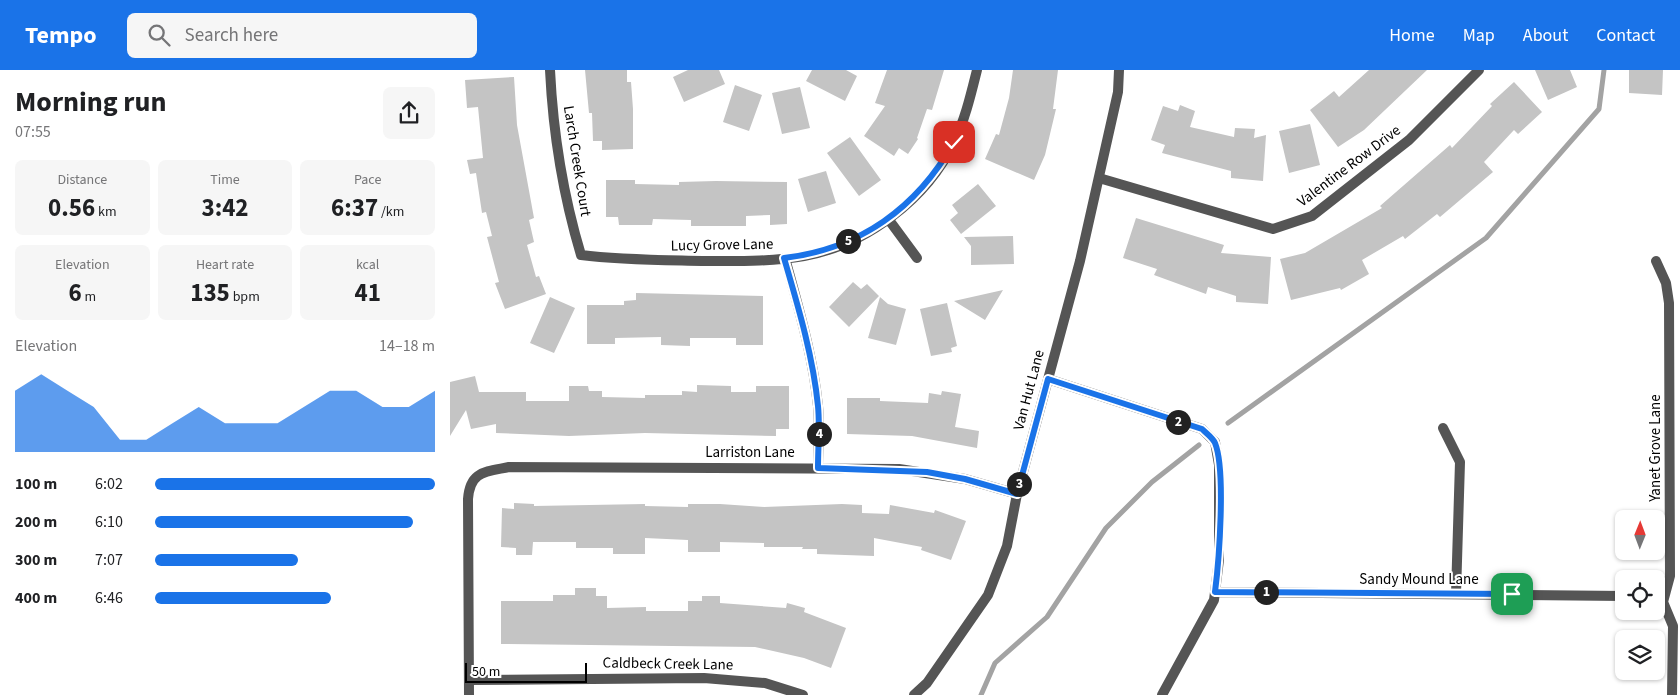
<!DOCTYPE html>
<meta charset="utf-8">
<style>
:root{--surface:#fff;--page:#f6f6f6;--text:#202124;--muted:#757577;--accent:#1a73e8}
body{margin:0;font-family:"Source Sans 3",sans-serif;background:var(--page);color:var(--text);height:100vh;display:flex;flex-direction:column;font-size:19px;white-space:nowrap}
*{box-sizing:border-box;margin:0}
p{font-size:16px;color:var(--muted)}
.icon{flex:none;width:28px;height:28px;fill:none;stroke:currentColor;stroke-width:2;stroke-linecap:round;stroke-linejoin:round}
.map{position:relative;flex:1;overflow:hidden}
.sheet{display:flex;flex-direction:column;background:var(--surface);width:450px}
.sheet>*{flex:none}
.needle{width:32px;rotate:1deg}
.tools{position:absolute;left:1165px;top:440px;display:grid;gap:10px}
.tools a{display:grid;place-items:center;width:50px;height:50px;border-radius:8px;background:var(--surface);box-shadow:0 1px 4px #0004;font-size:25px}
.scale{position:absolute;left:15px;bottom:12px;width:122px;box-sizing:border-box;padding-left:5px;border:2px solid #000;border-top:0;font-size:14px;line-height:18px;white-space:nowrap;color:#000;-webkit-text-stroke:4px #fff;paint-order:stroke}
.pin{position:absolute;display:grid;place-items:center;width:42px;height:42px;color:#fff;margin:-21px;border-radius:10px;box-shadow:0 2px 8px #0006}
.km{position:absolute;width:25px;height:25px;margin:-12px;border-radius:50%;background:#222;color:#fff;font-size:14px;line-height:25px;text-align:center}
.round{display:grid;place-items:center;flex:none;width:52px;height:52px;border-radius:8px;background:var(--page)}
.summary{display:flex;align-items:center;justify-content:space-between;height:85px;padding:0 15px}
h1{font-size:28px;font-weight:700;line-height:38px}
.figures{display:grid;grid-template-columns:repeat(3,1fr);gap:8px;height:85px;padding:5px 15px}
.figures div{display:grid;align-content:center;border-radius:8px;background:var(--page);text-align:center}
.figures b{font-size:25px;font-weight:700}
.figures small{font-size:14px;font-weight:400}
.figures p{font-size:14px}
.chart{height:140px;padding:10px 15px}
.chart p{display:flex;justify-content:space-between}
.chart svg{width:100%;height:90px;margin-top:5px;fill:var(--accent);opacity:.7}
ul{padding:0 15px;list-style:none;font-size:16px}
li{display:grid;grid-template-columns:80px 60px 1fr;align-items:center;height:38px}
li i{height:12px;border-radius:6px;background:var(--accent)}
header{display:flex;align-items:center;gap:30px;box-sizing:border-box;height:70px;padding:0 25px;background:var(--accent);color:#fff}
header strong{font-size:24px}
nav{display:flex;gap:28px;margin-inline-start:auto;font-size:18px}
.search{width:350px;height:45px;background:var(--page);display:flex;align-items:center;gap:12px;box-sizing:border-box;padding:0 18px;border-radius:8px;color:var(--muted);font-size:19px}
main{display:flex;flex:1;min-height:0}
.map>svg:first-child{display:block}
.lines{fill:none;stroke-linecap:round;stroke-linejoin:round}
.stream{stroke:#a3a3a3;stroke-width:5}
.building{fill:#c4c4c4}
.minor{stroke:#555;stroke-width:10}
.route-casing{stroke:#fff;stroke-width:10}
.route{stroke:#1a73e8;stroke-width:6}
.labels{text-anchor:middle;dominant-baseline:central;stroke-width:4;stroke-linejoin:round;paint-order:stroke}
.street-label{font-size:15px;fill:#000;stroke:#fff}
</style>
<header>
<strong>Tempo</strong>
<div class="search"><svg class="icon" aria-label="search" viewBox="0 0 24 24"><circle cx="10" cy="10" r="6"/><path d="M15 15l6 6"/></svg>Search here</div>
<nav><a>Home</a><a>Map</a><a>About</a><a>Contact</a></nav>
</header>
<main>
<section class="sheet">
<div class="summary"><div><h1>Morning run</h1><p>07:55</p></div><a class="round"><svg class="icon" aria-label="share" viewBox="0 0 24 24"><path d="M12 15V3M7 8l5-5 5 5M5 13v7h14v-7"/></svg></a></div>
<div class="figures">
<div><p>Distance</p><b>0.56<small> km</small></b></div>
<div><p>Time</p><b>3:42</b></div>
<div><p>Pace</p><b>6:37<small> /km</small></b></div>
</div>
<div class="figures">
<div><p>Elevation</p><b>6<small> m</small></b></div>
<div><p>Heart rate</p><b>135<small> bpm</small></b></div>
<div><p>kcal</p><b>41</b></div>
</div>
<div class="chart"><p><span>Elevation</span>14–18 m</p>
<svg viewBox="0 0 160 44" preserveAspectRatio="none"><path d="M0 44V14L10 6L20 14L30 22L40 38L50 38L60 30L70 22L80 30L90 30L100 30L110 22L120 14L130 14L140 22L150 22L160 14V44z"/></svg>
</div>
<ul>
<li><b>100 m</b>6:02<i style="width:100%"></i></li>
<li><b>200 m</b>6:10<i style="width:92%"></i></li>
<li><b>300 m</b>7:07<i style="width:51%"></i></li>
<li><b>400 m</b>6:46<i style="width:63%"></i></li>
</ul>
</section>
<div class="map">
<svg width="1230" height="625" viewBox="0 0 1230 625">
<rect width="100%" height="100%" fill="#fff"/>
<g class="lines">
<path class="stream" d="M 778,353 L 1036,168 L 1149,39 L 1154,0
M 531,625 L 545,593 L 597,547 L 656,458 L 702,412 L 749,375"/>
</g>
<path class="building" d="M 135,0 L 177,0 L 177,12 L 181,12 L 183,39 L 183,79 L 152,80 L 152,71 L 143,71 L 142,43 L 139,43 Z
M 238,0 L 269,0 L 275,14 L 234,32 L 223,7 Z
M 362,0 L 396,0 L 407,6 L 395,31 L 356,11 Z
M 437,0 L 494,0 L 482,40 L 477,39 L 467,68 L 468,69 L 458,84 L 449,78 L 444,86 L 414,66 L 435,36 L 425,33 Z
M 563,0 L 608,0 L 603,39 L 606,39 L 595,85 L 584,110 L 535,89 L 546,64 L 549,65 L 559,28 Z
M 919,0 L 977,0 L 914,60 L 888,77 L 860,40 L 884,21 L 889,27 Z
M 1085,0 L 1120,0 L 1127,17 L 1098,30 Z
M 1179,0 L 1213,0 L 1212,25 L 1179,23 Z
M 64,7 L 67,55 L 84,148 L 79,150 L 84,172 L 77,175 L 86,207 L 89,206 L 96,224 L 55,239 L 45,213 L 49,212 L 37,167 L 42,166 L 36,142 L 32,143 L 26,103 L 20,104 L 17,90 L 33,88 L 28,37 L 17,38 L 15,10 Z
M 1064,12 L 1092,42 L 1068,64 L 1064,60 L 1034,92 L 1043,102 L 990,147 L 987,144 L 955,169 L 953,166 L 912,190 L 919,204 L 891,220 L 890,218 L 841,230 L 830,189 L 855,183 L 932,138 L 930,136 L 1000,75 L 1002,78 L 1042,36 L 1040,34 Z
M 285,15 L 312,25 L 299,61 L 273,52 Z
M 350,17 L 360,58 L 332,64 L 322,23 Z
M 730,35 L 745,41 L 740,57 L 784,67 L 785,58 L 805,59 L 804,68 L 816,65 L 813,111 L 781,108 L 781,101 L 712,83 L 715,75 L 701,70 L 713,36 L 728,41 Z
M 860,54 L 870,95 L 839,103 L 829,61 Z
M 400,67 L 431,110 L 409,126 L 377,83 Z
M 376,101 L 386,133 L 358,142 L 348,109 Z
M 156,110 L 185,110 L 185,114 L 229,115 L 229,112 L 266,111 L 337,112 L 337,154 L 320,155 L 320,145 L 296,146 L 296,156 L 241,156 L 241,150 L 203,149 L 202,155 L 169,155 L 168,147 L 156,147 Z
M 528,114 L 546,136 L 511,164 L 500,150 L 508,143 L 502,135 Z
M 686,148 L 774,175 L 771,183 L 821,187 L 818,234 L 786,232 L 786,226 L 758,217 L 756,224 L 704,205 L 707,199 L 673,188 Z
M 563,166 L 564,194 L 521,195 L 521,176 L 514,167 Z
M 403,212 L 411,219 L 417,214 L 429,226 L 399,257 L 379,237 Z
M 553,220 L 535,250 L 504,231 Z
M 186,223 L 313,226 L 313,275 L 286,275 L 286,268 L 240,268 L 240,276 L 211,275 L 211,267 L 165,268 L 165,274 L 137,274 L 137,235 L 174,235 L 174,231 L 186,230 Z
M 100,227 L 125,238 L 104,283 L 80,273 Z
M 430,227 L 438,234 L 456,239 L 446,275 L 418,268 Z
M 497,233 L 507,276 L 501,278 L 502,282 L 481,286 L 470,239 Z
M 25,306 L 29,322 L 76,322 L 76,331 L 119,331 L 119,316 L 138,316 L 139,321 L 152,321 L 152,327 L 195,328 L 195,325 L 232,325 L 232,321 L 247,322 L 247,315 L 281,316 L 281,322 L 306,322 L 306,316 L 339,316 L 339,359 L 326,359 L 326,366 L 195,363 L 119,366 L 46,363 L 46,354 L 21,359 L 16,340 L 0,366 L 0,312 Z
M 492,321 L 511,324 L 505,357 L 529,361 L 527,378 L 462,366 L 397,364 L 397,328 L 430,328 L 430,331 L 478,333 L 479,323 L 491,325 Z
M 64,433 L 84,434 L 84,436 L 195,434 L 195,436 L 238,437 L 238,434 L 270,434 L 314,437 L 392,434 L 412,435 L 412,443 L 439,444 L 440,435 L 484,443 L 485,440 L 516,451 L 501,490 L 471,480 L 472,477 L 424,468 L 424,486 L 367,484 L 367,479 L 352,479 L 353,477 L 314,477 L 314,473 L 270,472 L 270,482 L 238,482 L 238,470 L 195,468 L 195,484 L 163,484 L 163,478 L 126,478 L 126,472 L 83,472 L 82,485 L 66,485 L 66,478 L 51,477 L 52,438 L 64,439 Z
M 125,518 L 146,518 L 146,526 L 157,526 L 157,538 L 196,537 L 196,541 L 238,541 L 238,531 L 252,531 L 252,526 L 270,526 L 270,533 L 336,538 L 337,533 L 355,538 L 354,542 L 396,558 L 381,598 L 354,588 L 305,577 L 51,574 L 51,531 L 103,531 L 103,525 L 125,525 Z"/>
<g class="lines">
<path class="minor" d="M 100,0 C 103,62 113,125 131,185 C 171,190 211,190 252,191 C 286,191 320,192 354,186 C 416,175 477,129 504,72 C 515,50 521,24 527,0
M 649,108 L 823,159 L 862,146 L 959,70 L 1029,0
M 439,150 L 467,188
M 335,188 C 348,236 363,286 368,336 C 370,356 368,377 368,398
M 1206,191 L 1216,213 L 1219,233 L 1220,506 L 1213,532 L 1223,556 L 1222,625
M 598,309 L 752,359 L 765,372 L 769,395 L 769,490 L 764,530 L 712,625
M 993,358 L 1010,392 L 1006,524
M 765,522 L 1174,526
M 19,610 L 254,608 L 315,613 L 353,625
M 19,625 L 18,429 C 20,401 35,402 59,397 L 449,399 L 515,409 L 567,424
M 464,625 L 477,613 L 538,525 L 557,476 L 567,424 L 630,191 L 668,22 L 669,0"/>
</g>
<g class="lines">
<defs>
<path id="route" d="M 504,72 C 467,138 410,179 334,188 C 348,236 363,286 368,336 C 370,356 368,377 368,398 L 477,402 L 515,409 L 567,424 L 598,309 L 752,359 C 756,363 763,368 765,373 C 776,400 769,491 765,522 L 1062,524"/>
</defs>
<use href="#route" class="route-casing"/>
<use href="#route" class="route"/>
</g>
<g class="labels">
<g class="street-label">
<text transform="translate(127 91) rotate(81)">Larch Creek Court</text>
<text transform="translate(899 96) rotate(-37)">Valentine Row Drive</text>
<text transform="translate(272 175) rotate(-1)">Lucy Grove Lane</text>
<text transform="translate(579 320) rotate(-75)">Van Hut Lane</text>
<text transform="translate(1205 378) rotate(-90)">Yanet Grove Lane</text>
<text x="300" y="382">Larriston Lane</text>
<text x="969" y="509">Sandy Mound Lane</text>
<text transform="translate(218 594) rotate(1)">Caldbeck Creek Lane</text>
</g>
</g>
</svg>
<div class="tools">
<a><svg class="needle" viewBox="-14 -14 28 28"><path d="M0-13l5 13h-10z" fill="#e53935"/><path d="M0 13l5-13h-10z" fill="#757577"/></svg></a>
<a><svg class="icon" aria-label="locate" viewBox="0 0 24 24"><circle cx="12" cy="12" r="6"/><path d="M12 2v4M12 18v4M2 12h4M18 12h4"/></svg></a>
<a><svg class="icon" aria-label="layers" viewBox="0 0 24 24"><path d="M12 4l9 5-9 5-9-5zM3 14l9 5 9-5"/></svg></a>
</div>
<div class="scale">50 m</div>
<div class="pin" style="left:1062px;top:524px;background:#1e9e55"><svg class="icon" aria-label="arrive" viewBox="0 0 24 24"><path d="M6 21V4h12l-3 4 3 4H6"/></svg></div>
<div class="pin" style="left:504px;top:72px;background:#d93025"><svg class="icon" aria-label="check" viewBox="0 0 24 24"><path d="M5 12l5 5 9-10"/></svg></div>
<b class="km" style="left:816px;top:522px">1</b>
<b class="km" style="left:728px;top:352px">2</b>
<b class="km" style="left:569px;top:414px">3</b>
<b class="km" style="left:369px;top:364px">4</b>
<b class="km" style="left:398px;top:171px">5</b>
</div>
</main>
